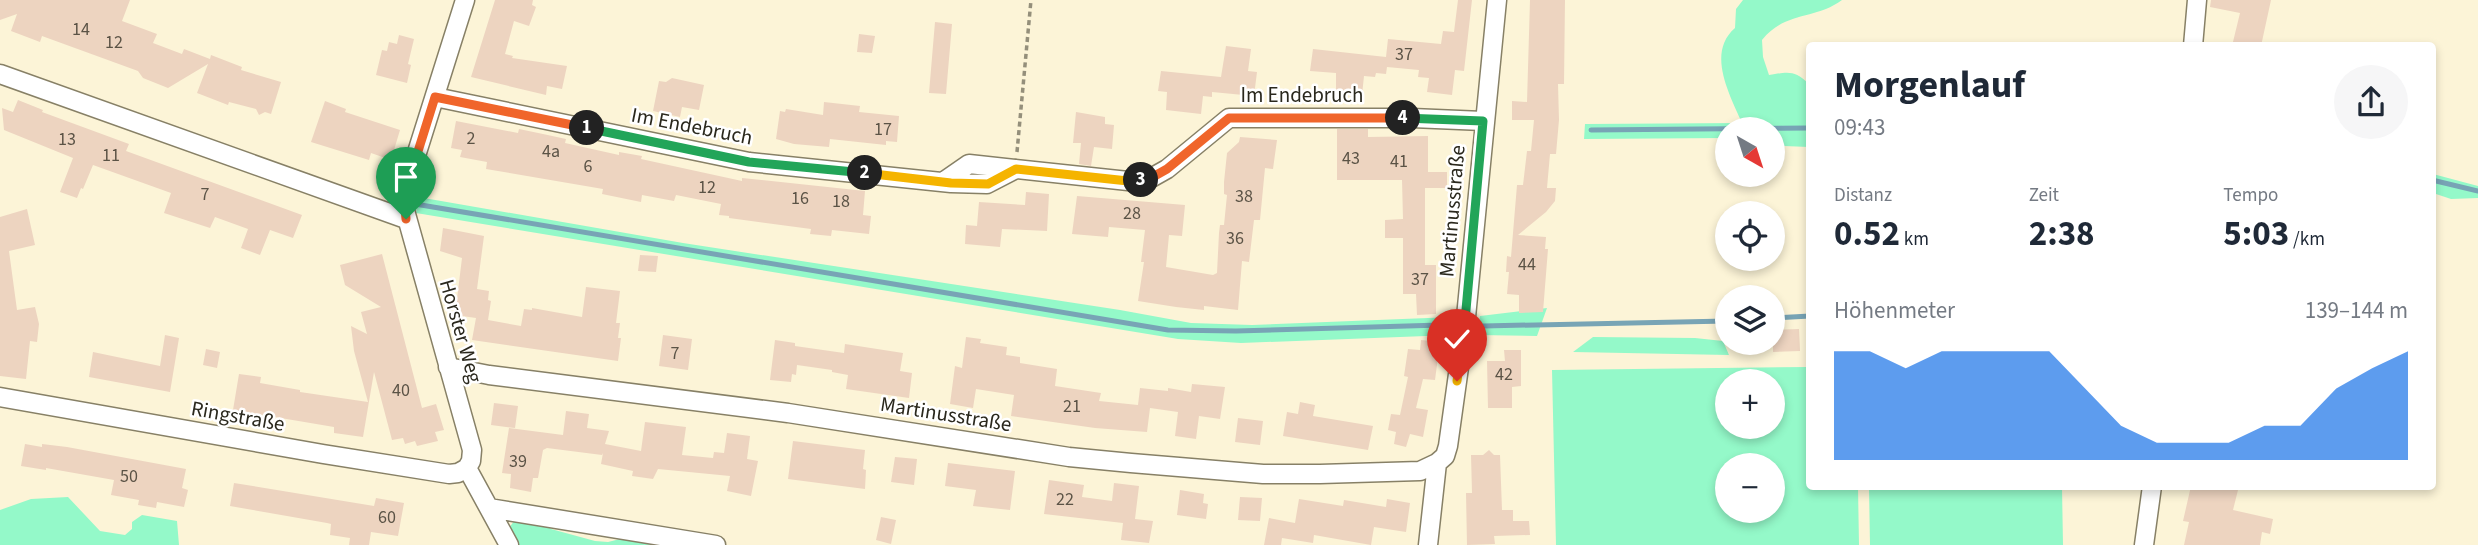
<!DOCTYPE html>
<html lang="de">
<meta charset="utf-8">
<style>
:root{--surface:#fff;--page:#f6f6f7;--text:#1f2937;--muted:#747a83;--accent:#1a73e8}
body{margin:0;font-family:"Source Sans 3",sans-serif;background:var(--page);color:var(--text);height:100vh;display:flex;flex-direction:column;font-size:26px;white-space:nowrap}
*{box-sizing:border-box;margin:0}
p{font-size:23px;color:var(--muted)}
.icon{flex:none;width:38px;height:38px;fill:none;stroke:currentColor;stroke-width:2;stroke-linecap:round;stroke-linejoin:round}
.map{position:relative;flex:1;overflow:hidden}
.side{position:absolute;left:1806px;top:42px;width:630px;height:448px;display:flex;flex-direction:column;background:var(--surface);border-radius:7px;box-shadow:0 4px 10px #0003}
.side>*{flex:none}
.needle{width:46px;rotate:141deg}
.controls{position:absolute;left:1715px;top:117px;display:grid;gap:14px}
.controls a{display:grid;place-items:center;width:70px;height:70px;border-radius:50%;background:var(--surface);box-shadow:0 4px 10px #0003;font-size:35px}
.pin{position:absolute;display:grid;place-items:center;width:60px;height:60px;color:#fff;margin:-72px -30px;border-radius:50% 50% 50% 0;rotate:-45deg;box-shadow:0 0 7px #0007}
.pin .icon{rotate:45deg}
.km{position:absolute;width:35px;height:35px;margin:-18px;border-radius:50%;background:#222;color:#fff;font-size:19px;line-height:35px;text-align:center}
.round{display:grid;place-items:center;flex:none;width:74px;height:74px;border-radius:37px;background:var(--page)}
.overview{display:flex;align-items:center;justify-content:space-between;height:119px;padding:0 28px}
h1{font-size:38px;font-weight:700;line-height:52px}
.metrics{display:grid;grid-template-columns:repeat(3,1fr);gap:10px;height:119px;padding:7px 28px}
.metrics div{display:grid;align-content:center}
.metrics b{font-size:35px;font-weight:700}
.metrics small{font-size:19px;font-weight:400}
.metrics p{font-size:19px}
.chart{height:196px;padding:14px 28px}
.chart p{display:flex;justify-content:space-between}
.chart svg{width:100%;height:126px;margin-top:7px;fill:var(--accent);opacity:.7}
.map>svg:first-child{display:block}
.green{fill:#94f9c9;fill-rule:evenodd}
.lines{fill:none;stroke-linecap:round;stroke-linejoin:round}
.stream{stroke:#78a4b5;stroke-width:5}
.building{fill:#edd4c0}
.minor-casing{stroke:#878066;stroke-width:21}
.path{stroke:#948f7b;stroke-width:3.5;stroke-dasharray:5 3.5;stroke-linecap:butt}
.minor{stroke:#fff;stroke-width:18}
.split-1-casing{stroke:#fff;stroke-width:14}
.split-2-casing{stroke:#fff;stroke-width:14}
.split-3-casing{stroke:#fff;stroke-width:14}
.split-4-casing{stroke:#fff;stroke-width:14}
.split-5-casing{stroke:#fff;stroke-width:14}
.split-6-casing{stroke:#fff;stroke-width:14}
.split-1{stroke:#f0652b;stroke-width:9}
.split-2{stroke:#22a559;stroke-width:9}
.split-3{stroke:#f5b400;stroke-width:9}
.split-4{stroke:#f0652b;stroke-width:9}
.split-5{stroke:#22a559;stroke-width:9}
.split-6{stroke:#f5b400;stroke-width:9}
.labels{text-anchor:middle;dominant-baseline:central;stroke-width:5;stroke-linejoin:round;paint-order:stroke}
.number-label{font-size:18px;fill:#5b5346}
.street-label{font-size:21px;fill:#2a281d;stroke:#fff}
</style>
<div class="map">
<svg width="2478" height="545" viewBox="0 0 2478 545">
<rect width="100%" height="100%" fill="#fcf4d7"/>
<path class="green" d="M 1743,0 L 1842,0 C 1815,20 1785,11 1762,40 L 1763,57 L 1769,75 C 1789,72 1794,70 1809,84 L 1809,147 L 1784,146 L 1773,138 L 1773,130 L 1727,130 L 1727,138 L 1584,139 L 1585,124 L 1742,123 C 1730,95 1706,53 1735,28 L 1736,9 Z
M 2433,174 L 2478,186 L 2478,198 L 2451,199 L 2433,193 Z
M 418,197 L 683,243 L 1120,310 L 1191,323 L 1252,325 L 1453,317 L 1452,335 L 1241,343 L 1178,339 L 416,213 Z
M 1547,308 L 1537,336 L 1477,335 L 1480,316 Z
M 1593,337 L 1695,338 L 1723,341 L 1729,355 L 1573,352 Z
M 1809,367 L 1810,486 L 1858,487 L 1859,545 L 1556,545 L 1552,370 ZM 1727,382 L 1773,382 L 1773,427 L 1727,427 ZM 1727,466 L 1773,466 L 1773,511 L 1727,511 Z
M 1869,487 L 2062,487 L 2063,545 L 1870,545 Z
M 68,497 L 100,531 L 125,535 L 132,529 L 132,522 L 142,515 L 177,521 L 179,545 L 0,545 L 0,510 L 31,499 Z
M 517,517 L 544,520 L 551,529 L 595,541 L 608,542 L 620,539 L 628,534 L 650,539 L 654,545 L 513,545 L 509,528 Z"/>
<g class="lines">
<path class="stream" d="M 1591,130 L 1810,128
M 2432,180 L 2478,191
M 409,203 L 1168,330 L 1236,331 L 1441,325
M 1773,318 L 1810,316
M 1483,326 L 1727,321"/>
</g>
<path class="building" d="M 0,0 L 130,0 L 122,21 L 157,34 L 153,43 L 182,54 L 184,49 L 210,59 L 211,55 L 242,67 L 241,70 L 281,82 L 271,114 L 265,112 L 259,115 L 256,109 L 229,102 L 228,105 L 197,93 L 208,64 L 168,88 L 143,78 L 138,71 L 42,36 L 40,42 L 11,31 L 17,14 L 0,20 Z
M 495,0 L 533,0 L 532,5 L 536,7 L 529,26 L 514,21 L 505,54 L 513,56 L 512,58 L 567,66 L 562,89 L 547,86 L 546,95 L 471,77 Z
M 1458,0 L 1472,0 L 1464,71 L 1455,70 L 1452,95 L 1427,92 L 1429,78 L 1418,77 L 1419,70 L 1387,67 L 1386,74 L 1376,73 L 1375,77 L 1364,76 L 1362,95 L 1336,92 L 1336,73 L 1310,71 L 1313,49 L 1386,57 L 1388,39 L 1441,44 L 1443,31 L 1454,32 Z
M 1530,0 L 1565,0 L 1564,84 L 1558,84 L 1559,120 L 1556,154 L 1550,154 L 1547,188 L 1556,188 L 1555,201 L 1546,212 L 1518,235 L 1546,237 L 1545,249 L 1548,249 L 1543,312 L 1519,313 L 1519,295 L 1507,294 L 1509,272 L 1506,272 L 1507,256 L 1511,257 L 1517,185 L 1523,185 L 1527,151 L 1531,151 L 1534,120 L 1512,120 L 1512,101 L 1527,102 Z
M 2211,0 L 2271,0 L 2261,46 L 2232,46 L 2240,13 L 2210,7 Z
M 935,22 L 952,24 L 946,94 L 929,93 Z
M 859,34 L 875,36 L 872,53 L 857,52 Z
M 399,35 L 414,39 L 408,64 L 411,65 L 407,83 L 376,75 L 382,50 L 387,51 L 389,42 L 397,44 Z
M 1226,46 L 1251,49 L 1248,71 L 1257,72 L 1254,96 L 1212,92 L 1212,97 L 1203,96 L 1201,114 L 1166,110 L 1167,92 L 1158,91 L 1161,71 L 1221,77 Z
M 672,78 L 704,85 L 699,110 L 682,107 L 680,117 L 653,111 L 659,81 L 666,82 Z
M 18,100 L 43,110 L 42,112 L 129,144 L 126,151 L 302,215 L 293,238 L 270,230 L 260,255 L 241,248 L 248,229 L 215,217 L 210,228 L 164,213 L 171,193 L 93,165 L 83,189 L 81,188 L 77,198 L 60,192 L 73,158 L 4,130 L 2,108 L 13,112 Z
M 325,101 L 346,109 L 345,112 L 400,130 L 391,160 L 371,153 L 369,160 L 311,142 Z
M 824,102 L 860,106 L 859,112 L 899,116 L 897,142 L 886,141 L 886,145 L 830,139 L 829,147 L 794,144 L 776,139 L 780,111 L 785,112 L 786,109 L 823,115 Z
M 1076,112 L 1105,117 L 1105,124 L 1114,125 L 1112,149 L 1094,147 L 1091,166 L 1079,164 L 1081,143 L 1073,143 Z
M 456,121 L 518,133 L 519,129 L 543,134 L 566,139 L 565,143 L 619,155 L 619,152 L 642,156 L 641,159 L 742,181 L 742,178 L 865,191 L 863,215 L 871,216 L 869,234 L 832,230 L 831,236 L 810,234 L 811,229 L 729,218 L 729,216 L 719,215 L 721,204 L 676,195 L 674,201 L 642,195 L 641,202 L 602,194 L 603,189 L 486,169 L 487,162 L 460,157 L 462,150 L 451,148 Z
M 1337,129 L 1368,129 L 1368,137 L 1428,136 L 1428,172 L 1447,172 L 1447,188 L 1425,188 L 1425,265 L 1436,265 L 1436,314 L 1417,315 L 1416,294 L 1403,294 L 1403,238 L 1385,238 L 1385,220 L 1403,219 L 1402,180 L 1337,180 Z
M 1240,137 L 1277,140 L 1273,169 L 1265,168 L 1260,220 L 1254,220 L 1249,262 L 1242,261 L 1238,310 L 1204,306 L 1204,310 L 1176,307 L 1138,301 L 1144,262 L 1141,262 L 1145,230 L 1109,227 L 1108,237 L 1072,234 L 1077,196 L 1185,205 L 1182,236 L 1169,235 L 1166,267 L 1213,275 L 1217,273 L 1219,233 L 1220,225 L 1224,225 L 1227,195 L 1224,194 L 1224,182 L 1227,153 L 1239,142 Z
M 1026,192 L 1049,194 L 1047,231 L 1002,229 L 1000,247 L 965,244 L 966,225 L 977,226 L 979,202 L 1025,205 Z
M 27,209 L 35,245 L 9,251 L 17,310 L 35,307 L 39,324 L 37,342 L 30,341 L 26,379 L 0,376 L 0,217 Z
M 443,228 L 484,236 L 477,289 L 489,291 L 488,300 L 491,301 L 488,320 L 521,326 L 524,309 L 532,310 L 532,308 L 582,317 L 586,287 L 620,291 L 616,323 L 620,323 L 618,338 L 621,338 L 618,361 L 472,340 L 476,318 L 455,315 L 462,258 L 440,251 Z
M 382,254 L 422,408 L 436,404 L 444,430 L 435,432 L 438,441 L 417,446 L 415,441 L 405,444 L 403,438 L 392,440 L 374,372 L 363,437 L 334,433 L 334,427 L 233,410 L 239,374 L 261,377 L 260,383 L 300,390 L 300,392 L 368,402 L 354,351 L 351,326 L 367,334 L 361,312 L 381,307 L 345,285 L 340,265 Z
M 640,255 L 658,256 L 656,272 L 638,271 Z
M 1799,329 L 1800,351 L 1773,352 L 1773,330 Z
M 165,335 L 179,338 L 170,392 L 89,377 L 93,352 L 160,366 Z
M 663,335 L 692,339 L 688,370 L 659,366 Z
M 966,337 L 981,339 L 980,343 L 1007,347 L 1006,355 L 1020,357 L 1020,363 L 1057,369 L 1055,386 L 1101,393 L 1099,401 L 1138,405 L 1140,388 L 1168,391 L 1168,388 L 1191,392 L 1192,384 L 1225,387 L 1220,419 L 1199,416 L 1196,439 L 1175,436 L 1178,412 L 1150,408 L 1147,432 L 1095,428 L 1011,416 L 1014,395 L 976,389 L 973,408 L 950,404 L 955,366 L 962,368 Z
M 775,340 L 795,343 L 795,346 L 844,353 L 845,344 L 903,353 L 900,371 L 912,373 L 909,398 L 846,389 L 848,375 L 832,372 L 832,370 L 797,365 L 796,375 L 792,374 L 791,382 L 770,380 Z
M 1421,340 L 1440,342 L 1435,380 L 1423,379 L 1416,408 L 1428,410 L 1423,437 L 1410,434 L 1406,447 L 1394,444 L 1396,432 L 1388,430 L 1391,414 L 1400,415 L 1408,377 L 1404,376 L 1408,349 L 1420,350 Z
M 206,349 L 220,352 L 217,368 L 203,365 Z
M 1504,350 L 1521,350 L 1521,386 L 1512,387 L 1512,408 L 1488,408 L 1487,361 L 1505,361 Z
M 1300,402 L 1315,405 L 1313,416 L 1373,426 L 1368,450 L 1283,436 L 1287,412 L 1298,414 Z
M 494,403 L 518,406 L 515,428 L 491,425 Z
M 566,411 L 589,414 L 587,428 L 609,431 L 605,444 L 641,451 L 645,422 L 686,427 L 682,455 L 713,458 L 714,452 L 724,453 L 727,433 L 750,436 L 747,459 L 758,461 L 751,496 L 727,491 L 730,476 L 658,469 L 653,479 L 632,476 L 633,471 L 601,464 L 603,453 L 602,455 L 547,448 L 543,450 L 538,478 L 533,478 L 531,492 L 510,488 L 511,474 L 502,473 L 509,428 L 563,435 Z
M 1238,418 L 1263,421 L 1260,445 L 1235,442 Z
M 793,441 L 865,450 L 863,469 L 866,470 L 865,489 L 788,479 Z
M 25,444 L 42,447 L 42,444 L 67,447 L 186,469 L 182,488 L 188,490 L 184,507 L 157,502 L 156,508 L 138,505 L 139,500 L 111,495 L 114,480 L 46,468 L 46,470 L 21,466 Z
M 1489,450 L 1494,455 L 1500,455 L 1502,510 L 1513,510 L 1513,521 L 1529,521 L 1530,535 L 1494,536 L 1495,544 L 1467,545 L 1466,493 L 1472,493 L 1471,455 L 1483,455 Z
M 895,457 L 917,459 L 914,485 L 891,482 Z
M 948,463 L 1015,471 L 1010,510 L 973,506 L 976,490 L 945,486 Z
M 1049,480 L 1084,485 L 1082,497 L 1112,501 L 1114,483 L 1139,486 L 1135,519 L 1153,521 L 1149,543 L 1121,540 L 1123,523 L 1044,514 Z
M 234,483 L 374,506 L 376,498 L 404,503 L 398,536 L 371,532 L 369,545 L 349,545 L 350,538 L 330,535 L 331,524 L 327,523 L 230,506 Z
M 2191,486 L 2239,486 L 2233,510 L 2273,519 L 2270,534 L 2262,532 L 2260,545 L 2184,545 L 2189,522 L 2183,521 Z
M 1180,490 L 1204,494 L 1203,503 L 1208,504 L 1206,519 L 1177,515 Z
M 1240,497 L 1262,498 L 1260,521 L 1238,520 Z
M 1299,499 L 1343,506 L 1344,500 L 1386,507 L 1387,499 L 1410,503 L 1406,532 L 1374,527 L 1371,545 L 1314,535 L 1313,543 L 1282,538 L 1281,545 L 1264,545 L 1269,518 L 1295,523 Z
M 881,517 L 896,520 L 891,544 L 876,540 Z"/>
<g class="lines">
<defs>
<path id="minor" d="M 465,0 L 408,181 L 404,207 L 472,450 L 471,461 L 467,468 L 509,545
M 2193,46 L 2197,0
M 0,74 L 406,219
M 435,97 L 749,162 L 951,183 L 987,184 L 1016,169
M 943,182 L 969,164 L 1128,181 L 1151,178 L 1167,169 L 1229,118 L 1412,118 L 1483,121
M 448,367 L 489,375 L 788,413 L 1069,457 L 1131,463 L 1263,474 L 1320,474 L 1420,471 L 1437,463
M 0,397 L 323,454 L 449,474 L 458,473 L 467,468
M 489,508 L 716,545
M 1428,545 L 1437,463 L 1445,456 L 1448,446 L 1466,317 L 1497,0
M 2144,545 L 2152,486"/>
</defs>
<use href="#minor" class="minor-casing"/>
<path class="path" d="M 1017,152 L 1031,0"/>
<use href="#minor" class="minor"/>
</g>
<g class="lines">
<defs>
<path id="split-1" d="M 406,219 L 404,196 L 435,97 L 587,128"/>
<path id="split-2" d="M 587,128 L 749,162 L 865,173"/>
<path id="split-3" d="M 865,173 L 951,183 L 988,184 L 1016,169 L 1128,181 L 1141,180"/>
<path id="split-4" d="M 1141,180 L 1151,178 L 1167,169 L 1229,118 L 1403,118"/>
<path id="split-5" d="M 1403,118 L 1483,121 L 1465,321"/>
<path id="split-6" d="M 1457,381 L 1465,321"/>
</defs>
<use href="#split-1" class="split-1-casing"/>
<use href="#split-2" class="split-2-casing"/>
<use href="#split-3" class="split-3-casing"/>
<use href="#split-4" class="split-4-casing"/>
<use href="#split-5" class="split-5-casing"/>
<use href="#split-6" class="split-6-casing"/>
<use href="#split-1" class="split-1"/>
<use href="#split-2" class="split-2"/>
<use href="#split-3" class="split-3"/>
<use href="#split-4" class="split-4"/>
<use href="#split-5" class="split-5"/>
<use href="#split-6" class="split-6"/>
</g>
<g class="labels">
<g class="number-label">
<text x="81" y="29">14</text>
<text x="114" y="42">12</text>
<text x="1404" y="54">37</text>
<text x="883" y="129">17</text>
<text x="471" y="138">2</text>
<text x="67" y="139">13</text>
<text x="551" y="151">4a</text>
<text x="111" y="155">11</text>
<text x="1351" y="158">43</text>
<text x="1399" y="161">41</text>
<text x="588" y="166">6</text>
<text x="707" y="187">12</text>
<text x="205" y="194">7</text>
<text x="1244" y="196">38</text>
<text x="800" y="198">16</text>
<text x="841" y="201">18</text>
<text x="1132" y="213">28</text>
<text x="1235" y="238">36</text>
<text x="1527" y="264">44</text>
<text x="1420" y="279">37</text>
<text x="675" y="353">7</text>
<text x="1504" y="374">42</text>
<text x="401" y="390">40</text>
<text x="1072" y="406">21</text>
<text x="518" y="461">39</text>
<text x="129" y="476">50</text>
<text x="1065" y="499">22</text>
<text x="387" y="517">60</text>
</g>
<g class="street-label">
<text x="1302" y="95">Im Endebruch</text>
<text transform="translate(692 126) rotate(11)">Im Endebruch</text>
<text transform="translate(1452 211) rotate(-85)">Martinusstraße</text>
<text transform="translate(461 331) rotate(74)">Horster Weg</text>
<text transform="translate(946 414) rotate(9)">Martinusstraße</text>
<text transform="translate(238 416) rotate(10)">Ringstraße</text>
</g>
</g>
</svg>
<div class="controls">
<a><svg class="needle" viewBox="-14 -14 28 28"><path d="M0-13l5 13h-10z" fill="#e53935"/><path d="M0 13l5-13h-10z" fill="#747a83"/></svg></a>
<a><svg class="icon" aria-label="locate" viewBox="0 0 24 24"><circle cx="12" cy="12" r="6"/><path d="M12 2v4M12 18v4M2 12h4M18 12h4"/></svg></a>
<a><svg class="icon" aria-label="layers" viewBox="0 0 24 24"><path d="M12 4l9 5-9 5-9-5zM3 14l9 5 9-5"/></svg></a>
<a>+</a>
<a>−</a>
</div>
<div class="pin" style="left:406px;top:219px;background:#1e9e55"><svg class="icon" aria-label="arrive" viewBox="0 0 24 24"><path d="M6 21V4h12l-3 4 3 4H6"/></svg></div>
<div class="pin" style="left:1457px;top:381px;background:#d93025"><svg class="icon" aria-label="check" viewBox="0 0 24 24"><path d="M5 12l5 5 9-10"/></svg></div>
<b class="km" style="left:587px;top:128px">1</b>
<b class="km" style="left:865px;top:173px">2</b>
<b class="km" style="left:1141px;top:180px">3</b>
<b class="km" style="left:1403px;top:118px">4</b>
<section class="side">
<div class="overview"><div><h1>Morgenlauf</h1><p>09:43</p></div><a class="round"><svg class="icon" aria-label="share" viewBox="0 0 24 24"><path d="M12 15V3M7 8l5-5 5 5M5 13v7h14v-7"/></svg></a></div>
<div class="metrics">
<div><p>Distanz</p><b>0.52<small> km</small></b></div>
<div><p>Zeit</p><b>2:38</b></div>
<div><p>Tempo</p><b>5:03<small> /km</small></b></div>
</div>
<div class="chart"><p><span>Höhenmeter</span>139–144 m</p>
<svg viewBox="0 0 160 44" preserveAspectRatio="none"><path d="M0 44V6L10 6L20 12L30 6L40 6L50 6L60 6L70 19L80 32L90 38L100 38L110 38L120 32L130 32L140 19L150 12L160 6V44z"/></svg>
</div>
</section>
</div>
